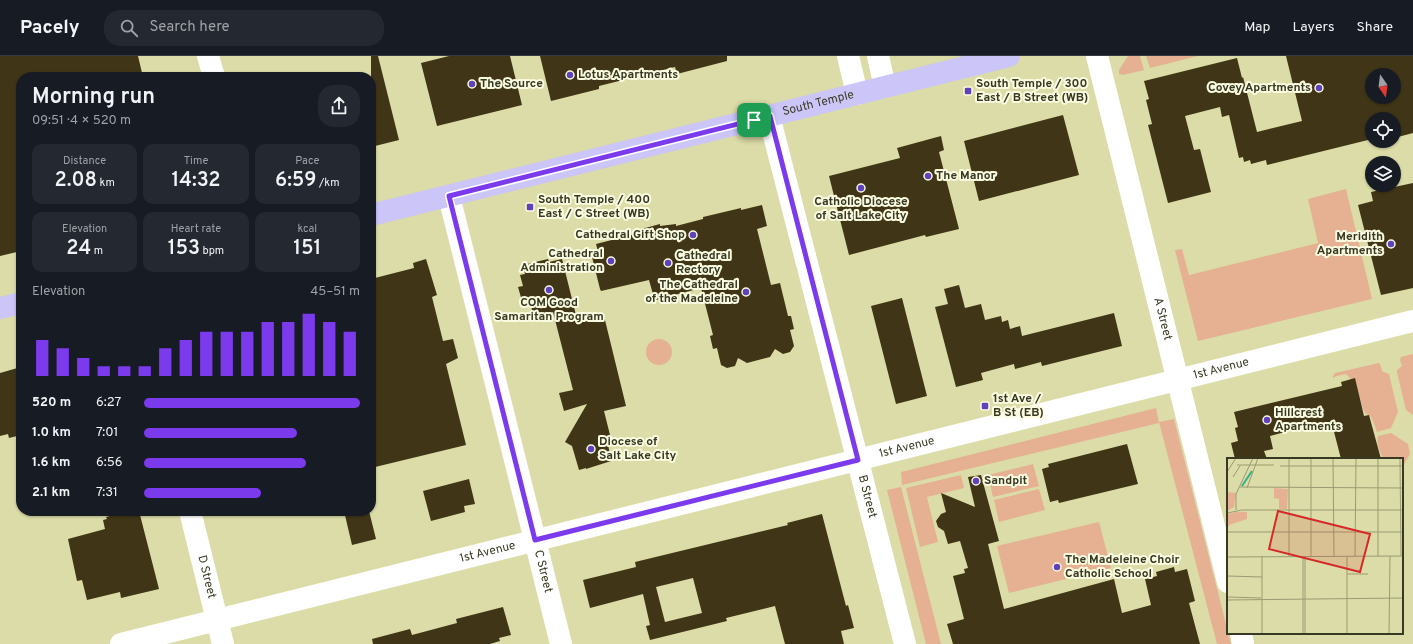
<!DOCTYPE html>
<meta charset="utf-8">
<style>
:root{--surface:#171b24;--page:#242831;--text:#f1f3f6;--muted:#9ea1a6;--line:#363941;--accent:#7c3aed}
body{margin:0;font-family:Overpass,sans-serif;background:var(--page);color:var(--text);height:100vh;display:flex;flex-direction:column;font-size:15px;white-space:nowrap}
*{box-sizing:border-box;margin:0}
p{font-size:13px;color:var(--muted)}
.icon{flex:none;width:22px;height:22px;fill:none;stroke:currentColor;stroke-width:2;stroke-linecap:round;stroke-linejoin:round}
.map{position:relative;flex:1;overflow:hidden}
.drawer{position:absolute;left:16px;top:16px;width:360px;height:444px;display:flex;flex-direction:column;background:var(--surface);border-radius:16px;box-shadow:0 1px 3px #0004}
.drawer>*{flex:none}
.needle{width:26px;rotate:166deg}
.fabs{position:absolute;left:1365px;top:12px;display:grid;gap:8px}
.fabs a{display:grid;place-items:center;width:36px;height:36px;border-radius:50%;background:var(--surface);box-shadow:0 1px 3px #0004;font-size:20px}
.pin{position:absolute;display:grid;place-items:center;width:34px;height:34px;color:#fff;margin:-17px;border-radius:8px;box-shadow:0 2px 6px #0006}
.round{display:grid;place-items:center;flex:none;width:42px;height:42px;border-radius:16px;background:var(--page)}
.summary{display:flex;align-items:center;justify-content:space-between;height:68px;padding:0 16px}
h1{font-size:22px;font-weight:600;line-height:30px}
.stats{display:grid;grid-template-columns:repeat(3,1fr);gap:6px;height:68px;padding:4px 16px}
.stats div{display:grid;align-content:center;border-radius:10px;background:var(--page);text-align:center}
.stats b{font-size:20px;font-weight:600}
.stats small{font-size:11px;font-weight:400}
.stats p{font-size:11px}
.chart{height:112px;padding:8px 16px}
.chart p{display:flex;justify-content:space-between}
.chart svg{width:100%;height:72px;margin-top:4px;stroke:var(--accent);stroke-width:6}
ul{padding:0 16px;list-style:none;font-size:13px}
li{display:grid;grid-template-columns:64px 48px 1fr;align-items:center;height:30px}
li i{height:10px;border-radius:5px;background:var(--accent)}
header{display:flex;align-items:center;gap:24px;box-sizing:border-box;height:56px;padding:0 20px;background:var(--surface);border-bottom:1px solid var(--line)}
header strong{font-size:19px}
nav{display:flex;gap:22px;margin-inline-start:auto;font-size:14px}
.search{width:280px;height:36px;background:var(--page);display:flex;align-items:center;gap:10px;box-sizing:border-box;padding:0 14px;border-radius:16px;color:var(--muted);font-size:15px}
.map>svg:first-child{display:block}
.green{fill:#e6b093}
.building{fill:#403516;fill-rule:evenodd}
.lines{fill:none;stroke-linecap:round;stroke-linejoin:round}
.minor{stroke:#fff;stroke-width:22}
.major{stroke:#cbc5f8;stroke-width:22}
.route-casing{stroke:#fff;stroke-width:8}
.route{stroke:#7c3aed;stroke-width:5}
.poi-dot{fill:#5f42ba;stroke:#fafbe0;stroke-width:1.5}
.labels{text-anchor:middle;dominant-baseline:central;stroke-width:4;stroke-linejoin:round;paint-order:stroke}
.poi-label{font-size:12px;font-weight:bold;fill:#383923;stroke:#fafbe0;text-anchor:start}
.street-label{font-size:12px;fill:#383923;stroke:#fafbe0}
.inset-river{fill:none;stroke:#32af8b;stroke-width:2}
.inset-road{fill:none;stroke:#9a9b72;stroke-width:1}
.view{fill:#d62828;fill-opacity:0.15;stroke:#d62828;stroke-width:2}
.inset-edge{fill:none;stroke:#383923;stroke-width:2}
</style>
<header>
<strong>Pacely</strong>
<div class="search"><svg class="icon" aria-label="search" viewBox="0 0 24 24"><circle cx="10" cy="10" r="6"/><path d="M15 15l6 6"/></svg>Search here</div>
<nav><a>Map</a><a>Layers</a><a>Share</a></nav>
</header>
<div class="map">
<svg width="1413" height="588" viewBox="0 0 1413 588">
<rect width="100%" height="100%" fill="#dbdca7"/>
<path class="green" d="M 1128,0 L 1140,0 L 1144,14 L 1123,19 L 1119,18 L 1119,14 Z
M 1146,0 L 1198,0 L 1150,12 Z
M 1346,133 L 1372,243 L 1198,285 L 1175,194 L 1182,193 L 1189,219 L 1318,187 L 1308,143 Z
M646 296a13 13 0 1 1 26 0a13 13 0 1 1-26 0Z
M 1413,298 L 1413,359 L 1406,354 L 1397,316 L 1397,314 L 1402,310 L 1400,304 L 1401,301 Z
M 1379,307 L 1380,308 L 1382,315 L 1389,318 L 1398,356 L 1391,372 L 1377,376 C 1376,373 1373,364 1371,361 C 1369,359 1366,358 1364,355 C 1359,343 1356,326 1346,318 L 1337,320 L 1333,322 L 1333,320 L 1335,317 Z
M 1156,352 L 1159,367 L 902,429 L 901,416 Z
M 1174,363 L 1231,588 L 1217,588 L 1159,366 Z
M 1391,377 L 1408,388 L 1410,398 L 1402,412 L 1402,403 L 1384,403 C 1380,398 1376,387 1378,380 Z
M 1033,408 L 1039,430 L 993,441 L 988,419 Z
M 961,419 L 964,432 L 927,441 L 938,486 L 920,491 L 906,432 Z
M 901,431 L 941,588 L 926,588 L 887,434 Z
M 1039,433 L 1045,454 L 999,466 L 994,444 Z
M 1099,466 L 1111,512 L 1009,537 L 997,490 Z"/>
<path class="building" d="M 0,0 L 138,0 L 143,21 L 21,21 L 21,195 L 0,200 Z
M 371,0 L 378,0 L 399,84 L 371,91 Z
M 449,0 L 510,0 L 522,49 L 437,70 L 421,7 Z
M 540,0 L 727,0 L 727,5 L 677,18 L 675,11 L 599,30 L 599,33 L 551,45 Z
M 1286,0 L 1413,0 L 1413,77 L 1394,82 L 1394,63 L 1372,63 L 1372,83 L 1267,109 L 1266,104 L 1251,108 L 1250,104 L 1244,106 L 1243,101 L 1239,102 L 1229,59 L 1222,61 L 1220,51 L 1185,60 L 1194,94 L 1200,93 L 1211,136 L 1168,147 L 1148,69 L 1152,68 L 1146,44 L 1149,43 L 1144,25 L 1237,2 L 1242,22 L 1243,21 L 1257,76 L 1302,65 ZM 1372,19 L 1394,19 L 1394,41 L 1372,41 Z
M 1063,59 L 1079,119 L 979,145 L 964,85 Z
M 941,80 L 944,94 L 939,96 L 959,173 L 926,181 L 925,179 L 849,199 L 829,120 L 900,102 L 897,92 Z
M 1413,127 L 1413,232 L 1381,239 L 1358,149 L 1373,145 L 1371,136 Z
M 762,149 L 767,170 L 757,173 L 771,229 L 780,227 L 788,260 L 791,260 L 794,273 L 790,274 L 794,290 L 790,296 L 783,298 L 775,293 L 770,301 L 747,307 L 738,302 L 735,310 L 727,312 L 721,309 L 717,292 L 713,293 L 710,280 L 713,279 L 701,232 L 656,244 L 655,241 L 654,242 L 649,224 L 601,235 L 600,233 L 592,201 L 599,199 L 596,188 L 639,177 L 638,174 L 660,168 L 660,170 L 676,168 L 676,170 L 703,163 L 703,161 L 741,152 L 741,154 Z
M 426,203 L 437,239 L 432,241 L 443,285 L 453,283 L 458,302 L 446,308 L 466,389 L 371,412 L 371,223 L 414,212 L 413,207 Z
M 548,203 L 549,206 L 562,203 L 578,267 L 604,260 L 626,350 L 604,355 L 612,387 L 608,388 L 611,405 L 586,413 L 586,412 L 579,414 L 572,390 L 565,386 L 587,348 L 564,355 L 559,337 L 573,334 L 553,256 L 534,261 L 529,243 L 522,245 L 518,231 L 523,230 L 520,219 L 525,218 L 523,209 Z
M 959,229 L 965,252 L 981,248 L 985,264 L 1001,260 L 1002,266 L 1008,264 L 1010,273 L 1020,270 L 1022,280 L 1114,257 L 1122,290 L 1042,310 L 1041,306 L 1015,313 L 1014,308 L 981,317 L 983,324 L 956,331 L 935,251 L 948,248 L 944,233 Z
M 902,242 L 927,340 L 896,348 L 871,250 Z
M 21,311 L 21,379 L 9,382 L 8,378 L 0,380 L 0,317 Z
M 1355,322 L 1364,360 L 1369,359 L 1381,403 L 1341,403 L 1332,368 L 1318,371 L 1317,368 L 1311,369 L 1310,366 L 1284,372 L 1285,376 L 1270,380 L 1273,393 L 1264,395 L 1267,403 L 1235,403 L 1231,387 L 1238,385 L 1235,372 L 1238,371 L 1234,356 L 1342,330 L 1341,326 Z
M 1127,388 L 1138,428 L 1059,447 L 1058,444 L 1050,446 L 1042,413 L 1049,411 L 1048,408 Z
M 981,419 L 999,485 L 988,488 L 1004,553 L 1114,523 L 1122,557 L 1151,549 L 1145,523 L 1157,520 L 1156,516 L 1174,511 L 1175,516 L 1187,513 L 1195,545 L 1189,547 L 1200,588 L 953,588 L 947,568 L 964,563 L 953,520 L 965,517 L 964,513 L 968,512 L 960,485 L 948,488 L 944,475 L 938,471 L 936,465 L 941,458 L 946,456 L 941,437 L 975,451 L 968,421 Z
M 469,423 L 475,448 L 464,450 L 465,456 L 431,465 L 423,435 Z
M 129,455 L 139,455 L 159,533 L 121,542 L 120,536 L 87,544 L 82,524 L 77,525 L 68,483 L 105,473 L 103,464 L 107,463 L 106,461 Z
M 344,455 L 369,455 L 376,483 L 352,489 Z
M 822,458 L 846,550 L 848,549 L 854,572 L 841,575 L 844,588 L 785,588 L 775,550 L 726,562 L 727,565 L 650,584 L 646,570 L 650,569 L 643,538 L 590,552 L 583,524 L 636,511 L 635,506 L 788,469 L 787,467 ZM 693,522 L 702,557 L 665,566 L 656,531 Z
M 503,551 L 511,579 L 499,582 L 500,585 L 490,588 L 373,588 L 372,583 L 410,573 L 412,579 L 457,567 L 456,563 Z"/>
<g class="lines">
<g class="minor">
<path d="M 208,0 L 214,21"/>
<path d="M 848,0 L 857,38"/>
<path d="M 878,0 L 885,31"/>
<path id="s1" d="M 1097,0 L 1228,526"/>
<path id="s2" d="M 769,60 L 905,588"/>
<path id="s3" d="M 449,140 L 561,588"/>
<path id="s4" d="M 190,455 L 223,588"/>
<path d="M 1241,577 L 1243,588"/>
<path id="s5" d="M 121,588 L 1413,265"/>
</g>
<g class="major">
<path id="s6" d="M 371,159 L 1009,0"/>
<path d="M 0,252 L 21,247"/>
</g>
</g>
<g class="lines">
<defs>
<path id="route" d="M 770,60 L 858,404 L 535,484 L 449,140 Z"/>
</defs>
<use href="#route" class="route-casing"/>
<use href="#route" class="route"/>
</g>
<g class="poi-dot">
<circle cx="570" cy="19" r="4"/>
<circle cx="472" cy="28" r="4"/>
<circle cx="1319" cy="32" r="4"/>
<rect x="964" y="31" width="8" height="8" rx="2"/>
<circle cx="928" cy="120" r="4"/>
<circle cx="861" cy="132" r="4"/>
<rect x="526" y="147" width="8" height="8" rx="2"/>
<circle cx="693" cy="179" r="4"/>
<circle cx="1391" cy="188" r="4"/>
<circle cx="611" cy="205" r="4"/>
<circle cx="668" cy="207" r="4"/>
<circle cx="549" cy="234" r="4"/>
<circle cx="746" cy="236" r="4"/>
<rect x="981" y="346" width="8" height="8" rx="2"/>
<circle cx="1267" cy="364" r="4"/>
<circle cx="591" cy="393" r="4"/>
<circle cx="976" cy="425" r="4"/>
<circle cx="1057" cy="511" r="4"/>
</g>
<g class="labels">
<g class="poi-label">
<text x="578" y="19">Lotus Apartments</text>
<text x="480" y="28">The Source</text>
<text x="976" y="28">South Temple / 300<tspan x="976" dy="14">East / B Street (WB)</tspan></text>
<text x="1311" y="32" text-anchor="end">Covey Apartments</text>
<text x="936" y="120">The Manor</text>
<text x="538" y="144">South Temple / 400<tspan x="538" dy="14">East / C Street (WB)</tspan></text>
<text x="861" y="146" text-anchor="middle">Catholic Diocese<tspan x="861" dy="14">of Salt Lake City</tspan></text>
<text x="685" y="179" text-anchor="end">Cathedral Gift Shop</text>
<text x="1383" y="181" text-anchor="end">Meridith<tspan x="1383" dy="14">Apartments</tspan></text>
<text x="603" y="198" text-anchor="end">Cathedral<tspan x="603" dy="14">Administration</tspan></text>
<text x="676" y="200">Cathedral<tspan x="676" dy="14">Rectory</tspan></text>
<text x="738" y="229" text-anchor="end">The Cathedral<tspan x="738" dy="14">of the Madeleine</tspan></text>
<text x="549" y="247" text-anchor="middle">COM Good<tspan x="549" dy="14">Samaritan Program</tspan></text>
<text x="993" y="343">1st Ave /<tspan x="993" dy="14">B St (EB)</tspan></text>
<text x="1275" y="357">Hillcrest<tspan x="1275" dy="14">Apartments</tspan></text>
<text x="599" y="386">Diocese of<tspan x="599" dy="14">Salt Lake City</tspan></text>
<text x="984" y="425">Sandpit</text>
<text x="1065" y="504">The Madeleine Choir<tspan x="1065" dy="14">Catholic School</tspan></text>
</g>
<g class="street-label">
<text stroke="none"><textPath href="#s6" startOffset="461">South Temple</textPath></text>
<text stroke="none"><textPath href="#s1" startOffset="271">A Street</textPath></text>
<text stroke="none"><textPath href="#s5" startOffset="1134">1st Avenue</textPath></text>
<text stroke="none"><textPath href="#s5" startOffset="810">1st Avenue</textPath></text>
<text stroke="none"><textPath href="#s2" startOffset="393">B Street</textPath></text>
<text stroke="none"><textPath href="#s5" startOffset="378">1st Avenue</textPath></text>
<text stroke="none"><textPath href="#s3" startOffset="387">C Street</textPath></text>
<text stroke="none"><textPath href="#s4" startOffset="68">D Street</textPath></text>
</g>
</g>
<g transform="translate(1227 402)">
<rect width="176" height="176" fill="#dbdca7"/>
<path d="M 0,29 L 0,34 L 9,35 L 7,49 L 0,53 ZM 47,30 L 61,31 L 60,51 L 52,51 L 52,41 L 47,40 ZM 10,54 L 20,54 L 20,61 L 2,67 L 0,72 L 0,56 Z" fill="#e6b093"/>
<path class="inset-river" d="M 15,28 L 25,13"/>
<path class="inset-road" d="M 62,0 L 62,98M 84,0 L 84,98M 106,0 L 107,98M 151,0 L 151,98M 173,0 L 174,98M 10,7 L 47,7M 53,8 L 176,8M 0,14 L 9,0M 6,19 L 13,8M 13,29 L 176,30M 20,30 L 31,0M 9,52 L 9,36 L 26,0M 0,55 L 15,52 L 176,52M 0,74 L 176,74M 35,98 L 35,176M 76,98 L 76,176M 120,98 L 120,176M 128,98 L 129,0M 0,99 L 176,98M 120,116 L 141,116M 0,118 L 35,119M 0,139 L 34,140M 0,142 L 176,140M 78,176 L 78,98M 162,176 L 163,98"/>
<path class="view" d="M 51,53 L 143,76 L 133,114 L 42,91 Z"/>
<rect width="176" height="176" class="inset-edge"/>
</g>
</svg>
<div class="fabs">
<a><svg class="needle" viewBox="-14 -14 28 28"><path d="M0-13l5 13h-10z" fill="#e53935"/><path d="M0 13l5-13h-10z" fill="#9ea1a6"/></svg></a>
<a><svg class="icon" aria-label="locate" viewBox="0 0 24 24"><circle cx="12" cy="12" r="6"/><path d="M12 2v4M12 18v4M2 12h4M18 12h4"/></svg></a>
<a><svg class="icon" aria-label="layers" viewBox="0 0 24 24"><path d="M12 4l9 5-9 5-9-5zM3 14l9 5 9-5"/></svg></a>
</div>
<div class="pin" style="left:754px;top:64px;background:#1e9e55"><svg class="icon" aria-label="arrive" viewBox="0 0 24 24"><path d="M6 21V4h12l-3 4 3 4H6"/></svg></div>
<section class="drawer">
<div class="summary"><div><h1>Morning run</h1><p>09:51 · 4 × 520 m</p></div><a class="round"><svg class="icon" aria-label="share" viewBox="0 0 24 24"><path d="M12 15V3M7 8l5-5 5 5M5 13v7h14v-7"/></svg></a></div>
<div class="stats">
<div><p>Distance</p><b>2.08<small> km</small></b></div>
<div><p>Time</p><b>14:32</b></div>
<div><p>Pace</p><b>6:59<small> /km</small></b></div>
</div>
<div class="stats">
<div><p>Elevation</p><b>24<small> m</small></b></div>
<div><p>Heart rate</p><b>153<small> bpm</small></b></div>
<div><p>kcal</p><b>151</b></div>
</div>
<div class="chart"><p><span>Elevation</span>45–51 m</p>
<svg viewBox="0 0 160 44" preserveAspectRatio="none"><path d="M5 44V22M15 44V27M25 44V33M35 44V38M45 44V38M55 44V38M65 44V27M75 44V22M85 44V17M95 44V17M105 44V17M115 44V11M125 44V11M135 44V6M145 44V11M155 44V17"/></svg>
</div>
<ul>
<li><b>520 m</b>6:27<i style="width:100%"></i></li>
<li><b>1.0 km</b>7:01<i style="width:71%"></i></li>
<li><b>1.6 km</b>6:56<i style="width:75%"></i></li>
<li><b>2.1 km</b>7:31<i style="width:54%"></i></li>
</ul>
</section>
</div>
